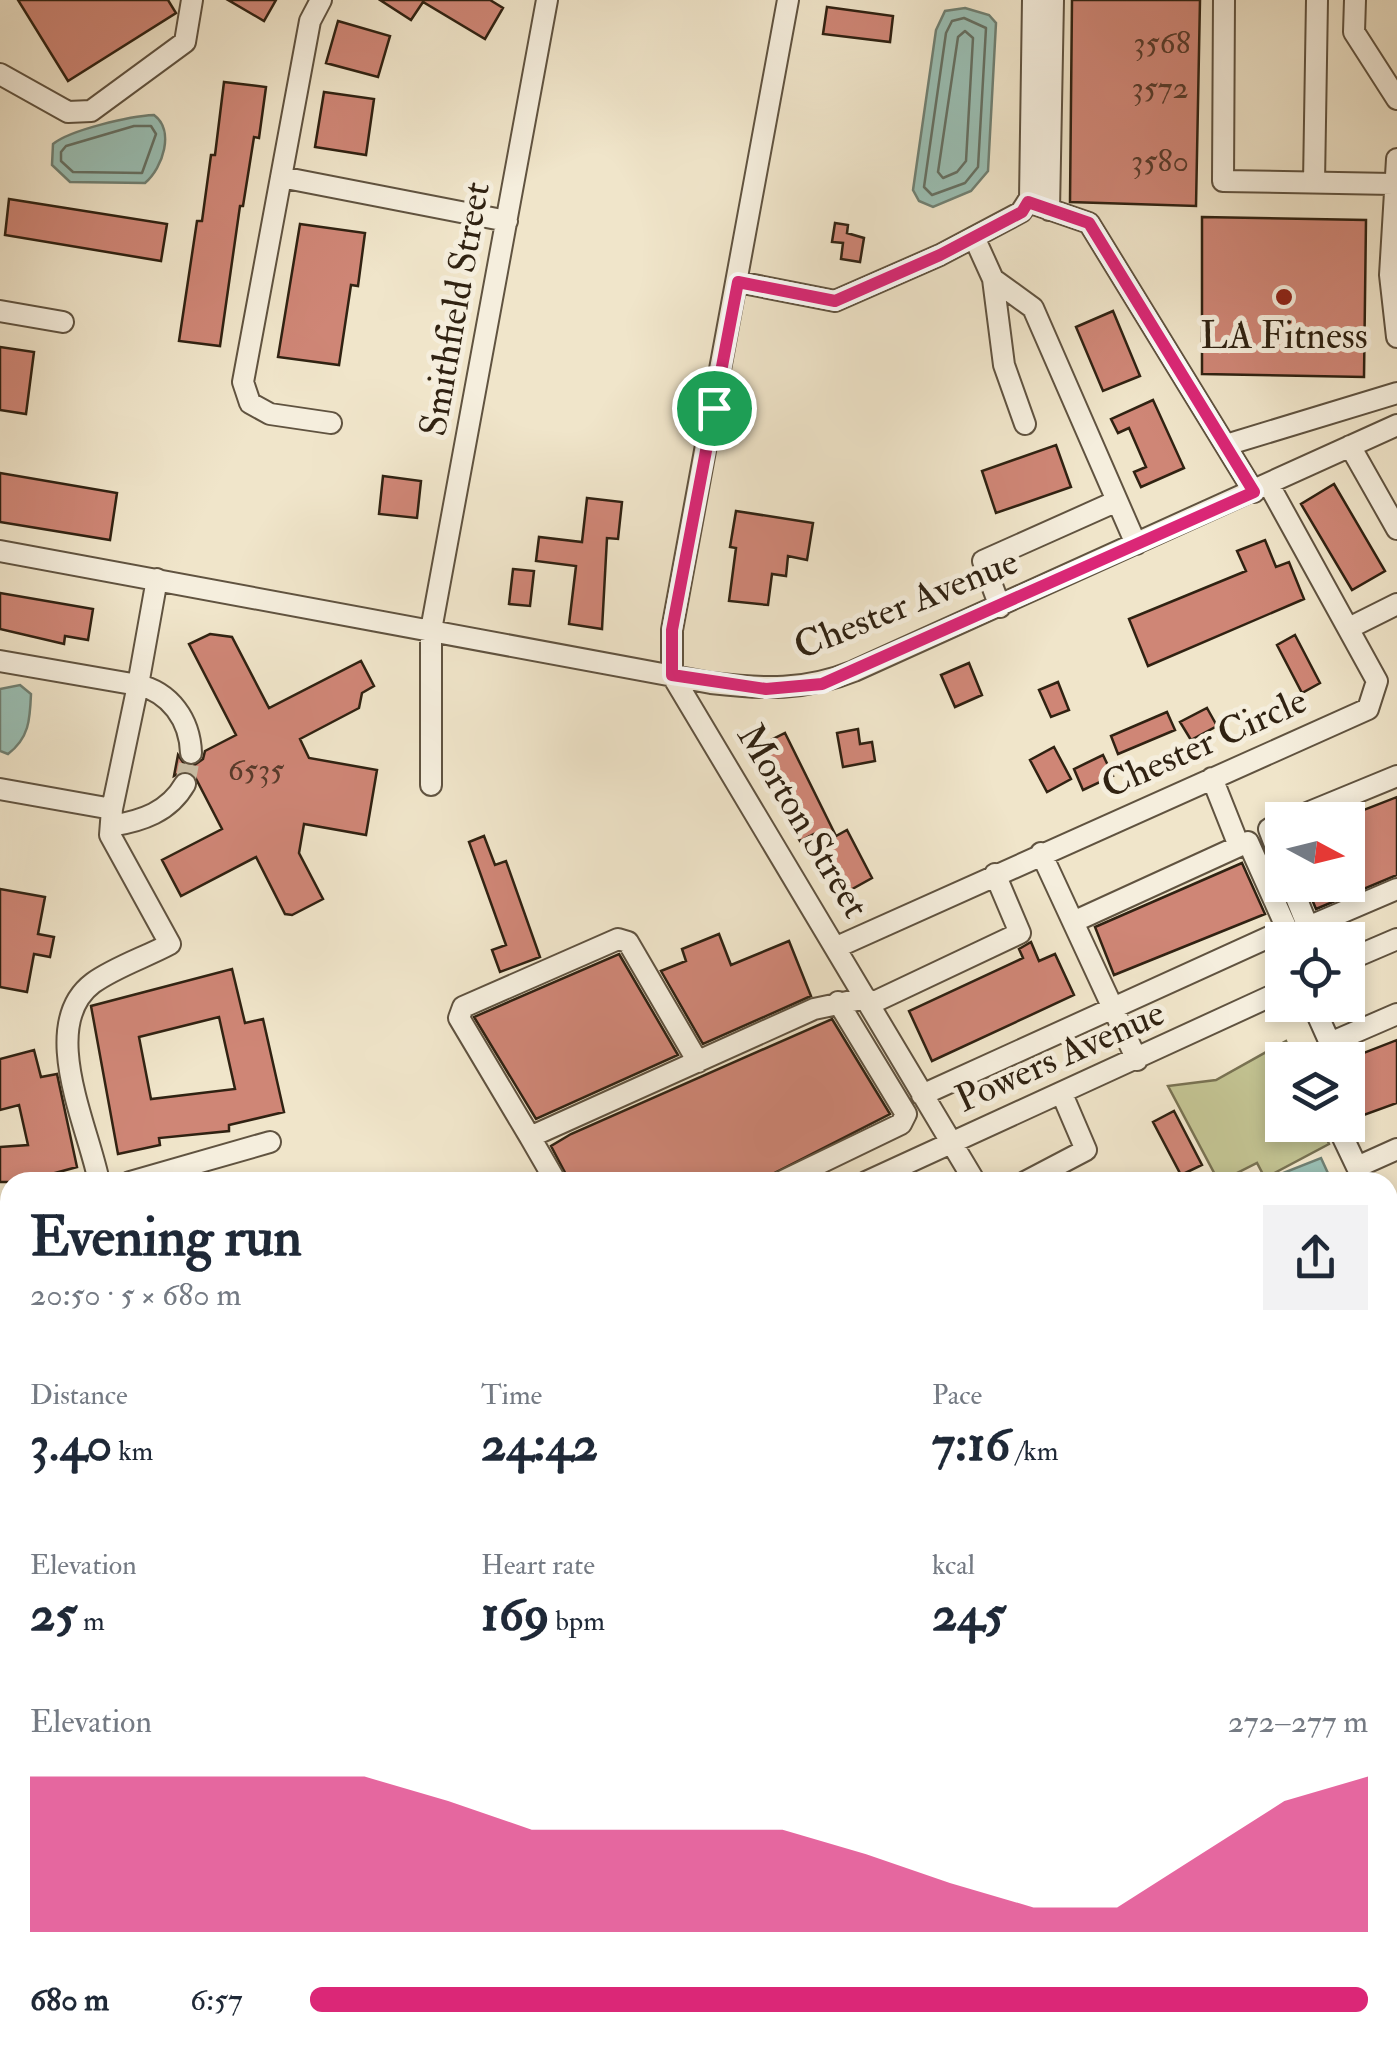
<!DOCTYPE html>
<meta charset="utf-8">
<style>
:root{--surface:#fff;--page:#f2f2f3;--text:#1f2937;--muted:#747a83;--accent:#db2777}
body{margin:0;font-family:"IM FELL Double Pica",serif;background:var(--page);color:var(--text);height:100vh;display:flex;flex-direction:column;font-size:38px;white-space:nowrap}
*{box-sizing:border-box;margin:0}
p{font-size:32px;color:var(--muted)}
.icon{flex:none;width:55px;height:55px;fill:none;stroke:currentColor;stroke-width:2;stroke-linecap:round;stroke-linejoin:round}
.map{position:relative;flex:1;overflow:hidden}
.panel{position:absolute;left:0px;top:1172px;width:1398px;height:888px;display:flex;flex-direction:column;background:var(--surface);border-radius:30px 30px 0 0;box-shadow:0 5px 15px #0003}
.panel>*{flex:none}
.needle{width:65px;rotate:97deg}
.controls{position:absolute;left:1265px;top:802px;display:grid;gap:20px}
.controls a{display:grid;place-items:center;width:100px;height:100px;border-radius:0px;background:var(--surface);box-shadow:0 5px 15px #0003;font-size:50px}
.pin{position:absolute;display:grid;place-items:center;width:85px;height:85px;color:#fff;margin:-42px;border:5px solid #fff;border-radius:50%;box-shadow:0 2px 10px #0007}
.round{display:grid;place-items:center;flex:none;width:105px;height:105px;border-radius:0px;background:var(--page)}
.headline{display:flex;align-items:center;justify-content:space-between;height:170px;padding:0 30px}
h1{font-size:55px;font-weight:800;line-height:75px}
.stats{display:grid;grid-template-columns:repeat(3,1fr);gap:15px;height:170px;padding:10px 30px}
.stats div{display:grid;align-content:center}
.stats b{font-size:50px;font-weight:800}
.stats small{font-size:28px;font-weight:400}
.stats p{font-size:28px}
.chart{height:280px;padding:20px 30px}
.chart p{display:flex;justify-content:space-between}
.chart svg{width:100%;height:180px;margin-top:10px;fill:var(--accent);opacity:.7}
ul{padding:0 30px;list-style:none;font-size:32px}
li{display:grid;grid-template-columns:160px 120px 1fr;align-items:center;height:75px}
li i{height:25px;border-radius:12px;background:var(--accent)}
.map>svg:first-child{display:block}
.green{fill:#c2c291;stroke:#797252;stroke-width:2.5}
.water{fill:#9abfb4;stroke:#708073;stroke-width:2.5}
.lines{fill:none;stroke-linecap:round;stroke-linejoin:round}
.shore{stroke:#657063;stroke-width:2.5}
.stream{stroke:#708073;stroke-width:5}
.building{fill:#cf8676;stroke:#302212;stroke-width:2.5;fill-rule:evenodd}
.minor-tunnel{stroke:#cabea5;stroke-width:20;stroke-dasharray:20 10;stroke-linecap:butt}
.minor-casing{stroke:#605340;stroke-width:24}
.minor{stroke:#f5eedd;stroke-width:20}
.rail-casing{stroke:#302212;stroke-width:9}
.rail{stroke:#f5eedd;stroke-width:5;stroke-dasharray:15;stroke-linecap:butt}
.route-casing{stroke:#fff;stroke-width:20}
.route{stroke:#db2777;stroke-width:12}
.poi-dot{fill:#8f2418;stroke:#f5eedd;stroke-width:4}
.labels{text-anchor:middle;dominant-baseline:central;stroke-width:10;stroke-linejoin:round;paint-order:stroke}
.number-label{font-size:32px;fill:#583b2b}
.street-label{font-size:38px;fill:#302212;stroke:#f5eedd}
.poi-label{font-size:38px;fill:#302212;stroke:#f5eedd}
</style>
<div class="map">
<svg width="1397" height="2058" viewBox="0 0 1397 2058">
<rect width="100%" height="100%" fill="#f0e5ca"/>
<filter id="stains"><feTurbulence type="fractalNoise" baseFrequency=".002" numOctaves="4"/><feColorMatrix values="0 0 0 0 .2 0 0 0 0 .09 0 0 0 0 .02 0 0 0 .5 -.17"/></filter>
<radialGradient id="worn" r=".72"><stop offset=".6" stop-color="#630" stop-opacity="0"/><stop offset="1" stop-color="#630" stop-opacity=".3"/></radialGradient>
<path class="green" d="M 1286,1041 L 1294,1060 L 1282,1060 L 1282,1125 L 1321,1125 L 1329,1144 L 1265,1178 L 1257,1163 L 1219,1182 L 1168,1086 L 1216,1080 Z
M 10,1236 L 10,1509 L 0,1511 L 0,1238 Z
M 1397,1839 L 1397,1987 L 1388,1994 L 1388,1843 Z"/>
<path class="water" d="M 965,8 L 989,15 L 996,23 L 988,171 L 971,191 L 933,207 L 919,201 L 913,190 L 936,30 L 945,11 Z
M 154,115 C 175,130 163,168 145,183 L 70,182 L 52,165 L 53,144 C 70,130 130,116 154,115 Z
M 20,685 L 31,694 C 30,720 29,738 8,754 L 0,751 L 0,689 Z
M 1321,1158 L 1332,1182 L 1273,1182 L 1278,1175 Z"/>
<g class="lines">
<path class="shore" d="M 964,18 L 986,28 L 978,167 L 965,183 L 932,195 L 924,187 L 946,33 L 952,21 Z
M 965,31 L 973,38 L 966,161 L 957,172 L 943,178 L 938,172 L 958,37 Z
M 134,126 L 151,126 L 156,134 L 142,173 L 73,172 L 61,161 L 61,152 L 66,146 Z"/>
<path class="stream" d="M 222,2058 L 239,2050"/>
</g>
<path class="building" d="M 18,0 L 168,0 L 176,13 L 68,81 Z
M 228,0 L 276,0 L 264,21 Z
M 380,0 L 490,0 L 503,8 L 485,39 L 423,2 L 411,20 Z
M 1072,0 L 1200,0 L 1196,206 L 1070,202 Z
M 827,7 L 893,16 L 890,42 L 823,34 Z
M 338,21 L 390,36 L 378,77 L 326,63 Z
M 224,82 L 266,87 L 259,138 L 254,137 L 243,206 L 240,206 L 220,346 L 179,341 L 197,221 L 202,221 L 211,155 L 215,155 Z
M 324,92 L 374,99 L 366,155 L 315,147 Z
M 9,199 L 167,224 L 161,261 L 5,235 Z
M 1202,217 L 1366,220 L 1364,377 L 1202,374 Z
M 835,223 L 848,225 L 847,233 L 864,238 L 860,262 L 841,259 L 843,243 L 832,242 Z
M 300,224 L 365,233 L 358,286 L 351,285 L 339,365 L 278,357 Z
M 1113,311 L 1140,376 L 1103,391 L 1076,327 Z
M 0,347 L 34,352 L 26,414 L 0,410 Z
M 1153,400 L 1184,468 L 1141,487 L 1134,472 L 1146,467 L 1129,428 L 1118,433 L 1111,419 Z
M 1056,445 L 1071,487 L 996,513 L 982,471 Z
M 0,473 L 117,493 L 110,540 L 0,522 Z
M 383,476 L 421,481 L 417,518 L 379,514 Z
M 1334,484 L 1385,571 L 1352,590 L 1301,504 Z
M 587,498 L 622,502 L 618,539 L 607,538 L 602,629 L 569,624 L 576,566 L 536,561 L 539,537 L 582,542 Z
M 736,511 L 813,523 L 807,560 L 788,556 L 786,576 L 772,574 L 768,605 L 729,601 L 736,548 L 730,547 Z
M 1265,540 L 1276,567 L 1289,562 L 1304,599 L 1148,666 L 1129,619 L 1246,571 L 1237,551 Z
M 513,569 L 534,571 L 530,606 L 509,604 Z
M 0,593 L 93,609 L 88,640 L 65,636 L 64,644 L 0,629 Z
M 210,634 L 232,637 L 269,708 L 361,661 L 374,686 L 362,693 L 359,708 L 300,739 L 309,758 L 377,770 L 366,835 L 304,824 L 299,853 L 323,899 L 292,915 L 285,914 L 256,857 L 181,896 L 162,860 L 222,829 L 193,773 L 185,770 L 174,776 L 178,755 L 185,765 L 193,766 L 203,759 L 205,751 L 236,735 L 189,644 Z
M 1295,635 L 1320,683 L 1302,693 L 1277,645 Z
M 969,663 L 982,695 L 955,707 L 941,675 Z
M 1058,682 L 1069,710 L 1051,717 L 1039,690 Z
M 1207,708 L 1217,726 L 1191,740 L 1180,722 Z
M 1167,712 L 1175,730 L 1118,754 L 1111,736 Z
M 858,729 L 860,744 L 872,742 L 875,761 L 843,767 L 837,733 Z
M 785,733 L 836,836 L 847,830 L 872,878 L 845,893 L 814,834 L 800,841 L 749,751 Z
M 1054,747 L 1071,779 L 1047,792 L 1030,760 Z
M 1103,755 L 1113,776 L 1083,790 L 1074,769 Z
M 1397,797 L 1397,875 L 1316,909 L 1306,885 L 1348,885 L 1348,816 Z
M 484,836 L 495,865 L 506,861 L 540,957 L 500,972 L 492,950 L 506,945 L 469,842 Z
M 1242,863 L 1265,914 L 1114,975 L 1095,927 Z
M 0,889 L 45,897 L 38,934 L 54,937 L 50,957 L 34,954 L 27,992 L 0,987 Z
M 719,934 L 731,965 L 789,941 L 811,996 L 703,1044 L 661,971 L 686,961 L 682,949 Z
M 1031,942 L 1039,961 L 1055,954 L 1074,995 L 932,1061 L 909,1011 L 1023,958 L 1019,949 Z
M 619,954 L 678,1055 L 536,1119 L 474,1017 Z
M 232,969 L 245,1023 L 263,1019 L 284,1112 L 229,1125 L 229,1131 L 159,1138 L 160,1145 L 118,1154 L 91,1006 ZM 219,1017 L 235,1089 L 151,1099 L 139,1037 Z
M 832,1019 L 890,1114 L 757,1182 L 570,1182 L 551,1146 L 571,1134 Z
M 1397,1040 L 1397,1103 L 1350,1120 L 1348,1059 Z
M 34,1050 L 41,1077 L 57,1074 L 77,1167 L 22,1182 L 0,1182 L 0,1147 L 28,1145 L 19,1105 L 0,1110 L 0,1059 Z
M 1174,1111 L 1202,1165 L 1181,1175 L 1153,1122 Z"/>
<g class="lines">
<path class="minor-tunnel" d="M 185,784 L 191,753"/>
<defs>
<path id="minor" d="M 321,0 L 310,21 L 243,382 L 250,403 L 270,414 L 331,423
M 788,0 L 672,630 L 672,675 L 975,1182
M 1224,0 L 1223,181 L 1393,184
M 1355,0 L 1354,32 L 1397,99
M 0,74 L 68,112 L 91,111 L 185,42 L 192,0
M 1397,159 L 1390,275 L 1397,337
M 281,177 L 507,221
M 1314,182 L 1317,0
M 1028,202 L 1089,223 L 1254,492
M 1049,210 L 1053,0
M 974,237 L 993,279 L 1033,308 L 1136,544
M 993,279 L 1004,365 L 1025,424
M 738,282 L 835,301 L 940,255 L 1021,212 L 1030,198 L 1033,0
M 0,311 L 63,322
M 1226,445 L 1397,393
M 1350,446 L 1397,529
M 0,551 L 711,683 C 763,689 805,691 854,671 L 1397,425
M 157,579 L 138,685 C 170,692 190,720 191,753
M 1000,607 L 983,561 L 1117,501
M 1351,627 L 1397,604
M 0,661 L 138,685 L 112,809
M 1212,778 L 1239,846
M 431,785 L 431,630 L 547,0
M 0,789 L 112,809 L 110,835 L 170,944 C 146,957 115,967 93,983 C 37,1025 89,1128 99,1182
M 1290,820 L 1397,776
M 1282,823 L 1269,829 L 1282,863
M 111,826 C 142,821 169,812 185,784
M 1041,853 L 1073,922
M 1291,885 L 1308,927 L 1397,889
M 1327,919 L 1336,940
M 837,947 L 1368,709 L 1377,681 L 1269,485
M 1348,960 L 1397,939
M 870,1004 L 1020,933 L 995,874
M 1313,1005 L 1330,1043 L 1322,1060
M 1330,1043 L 1397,1014
M 1137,1060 L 1073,922 L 1248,842 L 1287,929 L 1278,933
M 922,1095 L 1278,933 L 1282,941
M 1337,1125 L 1357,1167 L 1397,1149
M 530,1137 L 459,1018 L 463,1007 L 618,939 L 628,942 L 698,1062
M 130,1182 L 270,1142
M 556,1182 L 530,1137 L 814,1009 L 866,998
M 781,1182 L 901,1124 L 906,1114 L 838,1002
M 866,1182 L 1282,991
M 1025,1182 L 1086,1150 L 1062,1094
M 0,1217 L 10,1215
M 0,1557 L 10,1556
M 0,1617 L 10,1613
M 1388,1693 L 1397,1700
M 0,2007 L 10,2003
M 922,2050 L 925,2058"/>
</defs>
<use href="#minor" class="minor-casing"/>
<use href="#minor" class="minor"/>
<defs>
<path id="rail" d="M 1388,1571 L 1397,1567
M 296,2058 L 313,2050
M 321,2058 L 339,2050"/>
</defs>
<use href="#rail" class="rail-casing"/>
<use href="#rail" class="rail"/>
</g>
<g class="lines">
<defs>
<path id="route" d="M 1028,202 L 1089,223 L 1254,492 L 822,684 L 766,689 L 672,675 L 672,630 L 738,282 L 835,301 L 940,255 L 1022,212 Z"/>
</defs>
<use href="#route" class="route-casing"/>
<use href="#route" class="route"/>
</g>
<circle class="poi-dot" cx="1284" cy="297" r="10"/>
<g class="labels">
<g class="number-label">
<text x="1162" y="43">3568</text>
<text x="1160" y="88">3572</text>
<text x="1160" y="161">3580</text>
<text x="256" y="770">6535</text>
</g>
<g class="street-label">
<text transform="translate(455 309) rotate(-80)">Smithfield Street</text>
<text transform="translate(906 604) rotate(-22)">Chester Avenue</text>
<text transform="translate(1204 743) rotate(-24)">Chester Circle</text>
<text transform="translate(803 821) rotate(59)">Morton Street</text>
<text transform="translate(1060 1056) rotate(-24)">Powers Avenue</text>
</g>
<g class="poi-label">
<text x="1284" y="336">LA Fitness</text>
</g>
</g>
<rect width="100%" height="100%" filter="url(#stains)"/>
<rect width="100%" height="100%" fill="url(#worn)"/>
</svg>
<div class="controls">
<a><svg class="needle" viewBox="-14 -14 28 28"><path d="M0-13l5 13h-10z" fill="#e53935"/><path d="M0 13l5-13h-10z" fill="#747a83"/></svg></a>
<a><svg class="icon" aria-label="locate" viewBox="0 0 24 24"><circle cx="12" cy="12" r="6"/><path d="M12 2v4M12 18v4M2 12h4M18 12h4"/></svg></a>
<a><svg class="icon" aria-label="layers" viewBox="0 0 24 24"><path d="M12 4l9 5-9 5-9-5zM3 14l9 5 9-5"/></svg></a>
</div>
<div class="pin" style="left:714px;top:408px;background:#1e9e55"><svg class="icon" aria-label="arrive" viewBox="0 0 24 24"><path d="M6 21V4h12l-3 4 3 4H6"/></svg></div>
<section class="panel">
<div class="headline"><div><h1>Evening run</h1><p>20:50 · 5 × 680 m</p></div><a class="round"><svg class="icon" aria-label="share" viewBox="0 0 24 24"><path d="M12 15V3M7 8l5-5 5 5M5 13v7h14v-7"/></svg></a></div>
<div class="stats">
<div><p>Distance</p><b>3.40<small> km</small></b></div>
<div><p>Time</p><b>24:42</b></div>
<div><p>Pace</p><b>7:16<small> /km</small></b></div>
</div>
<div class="stats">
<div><p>Elevation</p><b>25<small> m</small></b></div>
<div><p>Heart rate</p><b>169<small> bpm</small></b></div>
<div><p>kcal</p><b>245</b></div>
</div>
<div class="chart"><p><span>Elevation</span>272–277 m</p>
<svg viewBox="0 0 160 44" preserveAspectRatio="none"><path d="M0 44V6L10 6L20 6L30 6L40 6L50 12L60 19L70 19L80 19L90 19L100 25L110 32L120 38L130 38L140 25L150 12L160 6V44z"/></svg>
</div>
<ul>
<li><b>680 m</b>6:57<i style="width:100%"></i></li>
</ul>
</section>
</div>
